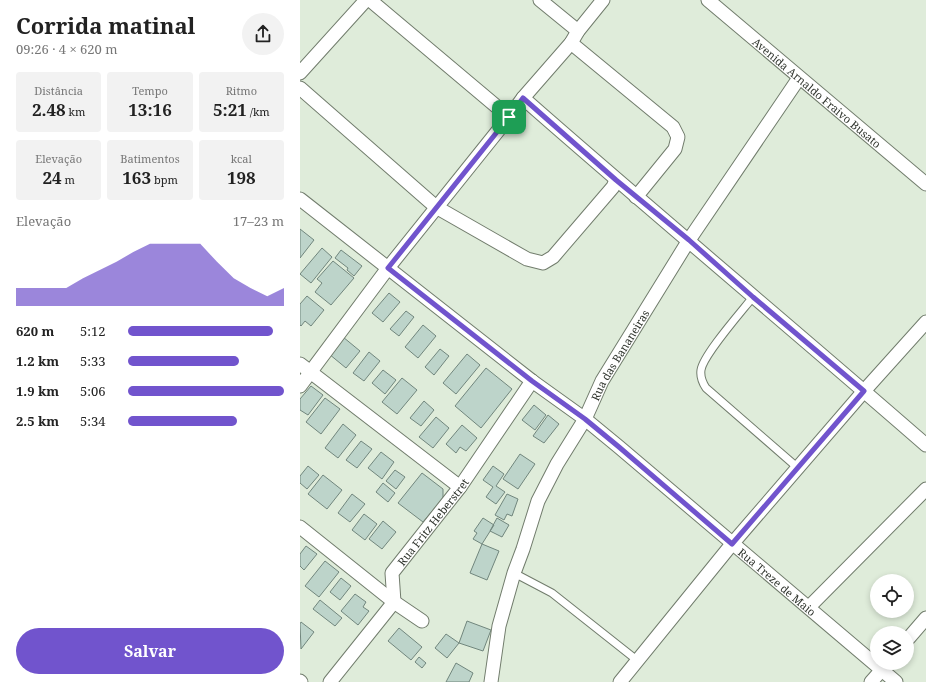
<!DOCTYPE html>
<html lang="pt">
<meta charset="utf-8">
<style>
:root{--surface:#fff;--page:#f2f2f2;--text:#222;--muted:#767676;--accent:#7154cd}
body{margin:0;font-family:"Noto Serif",serif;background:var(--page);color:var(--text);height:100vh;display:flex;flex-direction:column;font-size:15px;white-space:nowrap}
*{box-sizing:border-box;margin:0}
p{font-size:13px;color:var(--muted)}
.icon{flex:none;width:22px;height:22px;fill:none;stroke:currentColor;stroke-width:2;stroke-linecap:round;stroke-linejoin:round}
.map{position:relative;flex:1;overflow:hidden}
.side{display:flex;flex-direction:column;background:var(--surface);width:300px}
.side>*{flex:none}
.tools{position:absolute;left:570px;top:574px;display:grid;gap:8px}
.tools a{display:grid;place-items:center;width:44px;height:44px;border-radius:50%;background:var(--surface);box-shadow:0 2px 6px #0003;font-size:20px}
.pin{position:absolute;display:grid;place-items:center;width:34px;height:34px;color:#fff;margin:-17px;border-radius:8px;box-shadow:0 2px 6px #0006}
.round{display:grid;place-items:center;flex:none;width:42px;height:42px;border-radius:21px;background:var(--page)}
.overview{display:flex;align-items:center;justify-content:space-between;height:68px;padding:0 16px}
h1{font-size:22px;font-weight:700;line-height:30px}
.figures{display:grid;grid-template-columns:repeat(3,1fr);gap:6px;height:68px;padding:4px 16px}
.figures div{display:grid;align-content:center;border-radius:4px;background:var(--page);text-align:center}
.figures b{font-size:17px;font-weight:700}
.figures small{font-size:11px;font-weight:400}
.figures p{font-size:11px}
.chart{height:112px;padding:8px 16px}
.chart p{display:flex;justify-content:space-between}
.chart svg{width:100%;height:72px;margin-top:4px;fill:var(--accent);opacity:.7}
.cta{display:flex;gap:8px;margin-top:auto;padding:8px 16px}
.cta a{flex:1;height:46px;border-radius:24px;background:var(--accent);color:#fff;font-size:16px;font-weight:700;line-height:46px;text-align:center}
ul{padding:0 16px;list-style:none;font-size:13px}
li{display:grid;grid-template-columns:64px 48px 1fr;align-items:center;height:30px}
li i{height:10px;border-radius:5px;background:var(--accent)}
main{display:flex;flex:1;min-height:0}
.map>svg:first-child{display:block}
.building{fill:#bdd4ca;stroke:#71867d}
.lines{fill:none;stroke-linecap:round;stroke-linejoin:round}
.lane-casing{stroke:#717c6c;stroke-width:9}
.street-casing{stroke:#717c6c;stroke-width:15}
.lane{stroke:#fff;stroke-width:7}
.street{stroke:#fff;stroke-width:13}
.route-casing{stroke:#fff;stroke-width:8}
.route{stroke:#7154cd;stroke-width:5}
.labels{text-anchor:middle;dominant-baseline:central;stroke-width:3.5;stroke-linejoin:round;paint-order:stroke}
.street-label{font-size:11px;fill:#2f342d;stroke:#dfecda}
</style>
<main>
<section class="side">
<div class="overview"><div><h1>Corrida matinal</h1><p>09:26 · 4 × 620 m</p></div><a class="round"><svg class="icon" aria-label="share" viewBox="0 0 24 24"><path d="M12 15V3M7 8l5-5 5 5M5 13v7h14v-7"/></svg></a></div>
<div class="figures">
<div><p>Distância</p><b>2.48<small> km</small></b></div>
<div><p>Tempo</p><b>13:16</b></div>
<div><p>Ritmo</p><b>5:21<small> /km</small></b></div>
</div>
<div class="figures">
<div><p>Elevação</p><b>24<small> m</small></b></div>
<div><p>Batimentos</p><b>163<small> bpm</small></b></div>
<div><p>kcal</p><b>198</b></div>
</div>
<div class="chart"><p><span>Elevação</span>17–23 m</p>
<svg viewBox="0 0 160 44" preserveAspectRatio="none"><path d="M0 44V33L10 33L20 33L30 33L40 27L50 22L60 17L70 11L80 6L90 6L100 6L110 6L120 17L130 27L140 33L150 38L160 33V44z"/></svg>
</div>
<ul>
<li><b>620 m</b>5:12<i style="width:93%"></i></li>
<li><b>1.2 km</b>5:33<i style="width:71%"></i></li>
<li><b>1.9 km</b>5:06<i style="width:100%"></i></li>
<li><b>2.5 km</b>5:34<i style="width:70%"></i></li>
</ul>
<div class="cta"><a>Salvar</a></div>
</section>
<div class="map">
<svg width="626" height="682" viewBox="0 0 626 682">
<rect width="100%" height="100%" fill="#dfecda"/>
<path class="building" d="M 0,229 L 14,240 L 0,258 Z
M 22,248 L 32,257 L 11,283 L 0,274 Z
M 41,250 L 62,266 L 54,276 L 47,270 L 48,268 L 35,258 Z
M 33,261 L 54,278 L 31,305 L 15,292 L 22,283 L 17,279 Z
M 89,293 L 100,302 L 83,322 L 72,313 Z
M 7,296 L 24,310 L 11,326 L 5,321 L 1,326 L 0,325 L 0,304 Z
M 106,311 L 114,317 L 99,336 L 90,329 Z
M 123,325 L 136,336 L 118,358 L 105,347 Z
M 43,337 L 60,351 L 46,368 L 29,354 Z
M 140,349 L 149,356 L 134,375 L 125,367 Z
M 69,352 L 80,361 L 64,381 L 53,373 Z
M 167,354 L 180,365 L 156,394 L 143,383 Z
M 186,368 L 212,389 L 181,428 L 155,406 Z
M 83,370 L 96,380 L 85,394 L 72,383 Z
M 102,378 L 117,390 L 97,414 L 82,402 Z
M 11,386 L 23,395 L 8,415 L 0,410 L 0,399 Z
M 25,398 L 40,409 L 21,434 L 6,422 Z
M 124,401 L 134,410 L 121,426 L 110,418 Z
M 234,405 L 246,415 L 235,430 L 222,420 Z
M 248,415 L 259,424 L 244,443 L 233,436 Z
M 136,417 L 149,428 L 133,448 L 119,437 Z
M 43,424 L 56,435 L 38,458 L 25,448 Z
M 162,425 L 177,438 L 166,451 L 160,447 L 156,453 L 146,444 Z
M 61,441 L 72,449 L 57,468 L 46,460 Z
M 81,452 L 94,462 L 82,479 L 68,468 Z
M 220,454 L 235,464 L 218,489 L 203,479 Z
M 8,466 L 19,475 L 7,489 L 0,483 L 0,476 Z
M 193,466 L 204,474 L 196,486 L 205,492 L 196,504 L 186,497 L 193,487 L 183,480 Z
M 95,470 L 105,477 L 96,489 L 86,481 Z
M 122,473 L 143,489 L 143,498 L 123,522 L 98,503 Z
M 23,475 L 42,490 L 27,509 L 8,494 Z
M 83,483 L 95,493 L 88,502 L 76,492 Z
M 52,494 L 65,504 L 50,522 L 38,513 Z
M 207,494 L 218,499 L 212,516 L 207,514 L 204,520 L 195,515 Z
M 64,514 L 77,524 L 65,540 L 52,530 Z
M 183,518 L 194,525 L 182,544 L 173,539 L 177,533 L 174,531 Z
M 197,518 L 209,525 L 202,537 L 190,531 Z
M 83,521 L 96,532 L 82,549 L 69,539 Z
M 182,544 L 199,551 L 187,580 L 170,573 Z
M 6,546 L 17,554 L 4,570 L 0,566 L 0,554 Z
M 25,561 L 39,572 L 19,597 L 5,586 Z
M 41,578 L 51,586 L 40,600 L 30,592 Z
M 55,594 L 66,602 L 63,607 L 69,611 L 58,625 L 41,611 Z
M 20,600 L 42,618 L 35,626 L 13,609 Z
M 167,621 L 191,630 L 183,651 L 159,643 Z
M 1,622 L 14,632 L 1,649 L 0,624 Z
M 99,628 L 122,647 L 111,660 L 88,641 Z
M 146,634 L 159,643 L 147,658 L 135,648 Z
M 119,657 L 126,663 L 122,668 L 115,662 Z
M 156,663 L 173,673 L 169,682 L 146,682 Z"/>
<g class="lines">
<defs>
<path id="lane" d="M 453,297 C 442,311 403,355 401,370 C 400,377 402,382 406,388 L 498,468
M 214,573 L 252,593 L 338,661"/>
<g id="street">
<path d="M 70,0 L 209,117"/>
<path d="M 240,0 L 278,31"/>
<path id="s1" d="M 408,0 L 626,184"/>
<path d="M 271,43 L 373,127 L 378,137 L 375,149 L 336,197"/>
<path d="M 0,73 L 66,0"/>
<path d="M 0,88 L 136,207 L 227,259 L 243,263 L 253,257 L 313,187 L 316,180"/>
<path d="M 223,98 C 356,215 492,328 626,445"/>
<path id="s2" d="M 0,199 L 232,381 L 285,419 L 319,447 L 596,682"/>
<path d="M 0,364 L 160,487"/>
<path d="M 0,386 L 88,268 L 209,117 L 223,98 L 271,43 L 278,31 L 303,0"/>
<path d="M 0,527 L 94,602 L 122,621"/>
<path d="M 509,607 L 626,489"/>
<path d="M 607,640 L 626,618"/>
<path d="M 0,681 L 1,682"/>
<path id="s3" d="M 30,682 L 94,602 L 92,573 L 160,487 L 232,381"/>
<path id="s4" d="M 191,682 L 199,626 L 214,573 L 223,549 L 238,501 L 257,464 L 285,419 L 302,381 L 389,240 L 499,78"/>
<path d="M 320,682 L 432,544 L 564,391 L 626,322"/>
<path d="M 571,682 L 587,664"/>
</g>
</defs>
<use href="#lane" class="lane-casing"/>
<use href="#street" class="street-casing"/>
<use href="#lane" class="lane"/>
<use href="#street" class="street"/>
</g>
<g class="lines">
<defs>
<path id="route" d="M 223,98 L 316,180 L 389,240 L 453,297 L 564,391 L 432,544 L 319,447 L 285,419 L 232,381 L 88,268 L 209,117 Z"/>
</defs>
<use href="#route" class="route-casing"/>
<use href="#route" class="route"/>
</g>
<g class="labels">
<g class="street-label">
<text stroke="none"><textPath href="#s1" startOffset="143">Avenida Arnaldo Fraivo Busato</textPath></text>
<text stroke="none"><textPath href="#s4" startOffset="355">Rua das Bananeiras</textPath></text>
<text stroke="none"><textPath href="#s3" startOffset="197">Rua Fritz Heberstret</textPath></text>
<text stroke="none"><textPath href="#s2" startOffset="612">Rua Treze de Maio</textPath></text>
</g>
</g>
</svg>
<div class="tools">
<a><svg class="icon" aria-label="locate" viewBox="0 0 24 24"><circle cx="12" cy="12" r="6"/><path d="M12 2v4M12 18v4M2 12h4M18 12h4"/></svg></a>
<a><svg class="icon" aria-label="layers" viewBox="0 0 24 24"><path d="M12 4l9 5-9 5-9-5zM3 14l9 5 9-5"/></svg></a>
</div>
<div class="pin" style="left:209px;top:117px;background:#1e9e55"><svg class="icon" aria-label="arrive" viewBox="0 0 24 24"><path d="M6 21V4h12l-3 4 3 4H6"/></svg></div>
</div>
</main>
